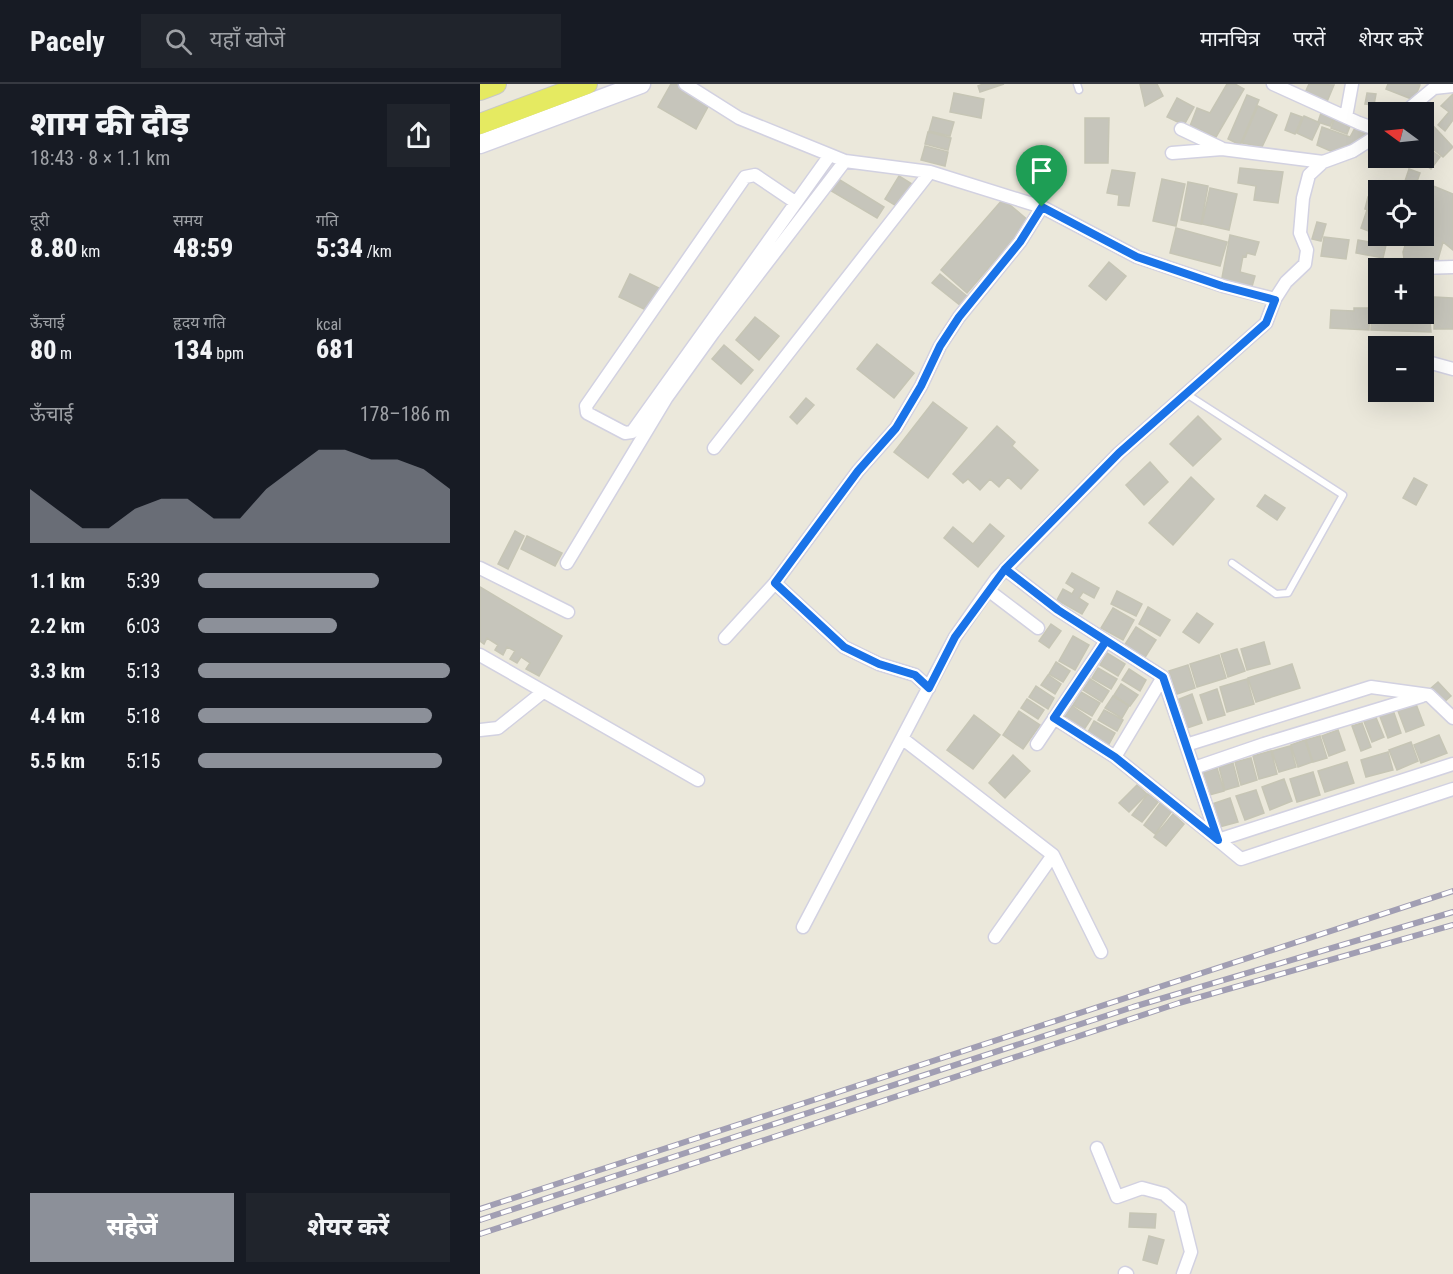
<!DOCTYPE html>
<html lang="hi">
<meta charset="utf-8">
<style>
:root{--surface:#171b24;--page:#20242c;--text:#f1f3f6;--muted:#9ea1a6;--line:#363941;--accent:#8c9099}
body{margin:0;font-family:"Roboto Condensed","Noto Sans Devanagari",sans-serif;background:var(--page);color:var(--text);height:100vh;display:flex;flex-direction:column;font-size:22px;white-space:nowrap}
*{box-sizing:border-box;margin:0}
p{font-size:20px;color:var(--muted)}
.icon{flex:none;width:33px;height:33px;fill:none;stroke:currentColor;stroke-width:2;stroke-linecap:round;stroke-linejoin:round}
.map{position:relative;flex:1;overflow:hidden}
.drawer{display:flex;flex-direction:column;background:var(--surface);width:480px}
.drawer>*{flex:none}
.needle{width:39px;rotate:285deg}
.tools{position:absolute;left:888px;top:18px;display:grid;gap:12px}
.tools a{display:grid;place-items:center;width:66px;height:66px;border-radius:0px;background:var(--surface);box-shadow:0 6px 24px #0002;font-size:30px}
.pin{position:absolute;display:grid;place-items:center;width:51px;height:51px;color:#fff;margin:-62px -26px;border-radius:50% 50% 50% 0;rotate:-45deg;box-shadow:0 0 6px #0007}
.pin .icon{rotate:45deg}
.round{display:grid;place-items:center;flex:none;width:63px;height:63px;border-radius:0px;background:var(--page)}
.summary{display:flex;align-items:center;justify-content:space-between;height:102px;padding:0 30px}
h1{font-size:33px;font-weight:800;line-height:45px}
.metrics{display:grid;grid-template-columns:repeat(3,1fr);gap:9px;height:102px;padding:6px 30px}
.metrics div{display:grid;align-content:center}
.metrics b{font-size:26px;font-weight:800}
.metrics small{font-size:16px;font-weight:400}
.metrics p{font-size:16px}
.chart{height:168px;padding:12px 30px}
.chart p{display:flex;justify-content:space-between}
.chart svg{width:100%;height:108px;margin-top:6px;fill:var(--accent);opacity:.7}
.button{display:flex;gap:12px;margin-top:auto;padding:12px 30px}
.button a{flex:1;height:69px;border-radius:0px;background:var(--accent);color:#fff;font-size:24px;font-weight:800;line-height:69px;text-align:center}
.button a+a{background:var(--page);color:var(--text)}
ul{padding:0 30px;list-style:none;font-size:20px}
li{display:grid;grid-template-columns:96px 72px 1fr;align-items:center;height:45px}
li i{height:15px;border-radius:8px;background:var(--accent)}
header{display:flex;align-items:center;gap:36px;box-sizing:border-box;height:84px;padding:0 30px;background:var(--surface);border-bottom:2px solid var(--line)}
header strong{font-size:28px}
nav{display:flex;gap:33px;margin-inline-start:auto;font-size:21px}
.search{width:420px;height:54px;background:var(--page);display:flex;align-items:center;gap:15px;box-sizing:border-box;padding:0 21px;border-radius:0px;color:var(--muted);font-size:22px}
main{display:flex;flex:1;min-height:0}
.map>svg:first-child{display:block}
.building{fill:#c6c5bb;stroke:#c6c5b5;stroke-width:1.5}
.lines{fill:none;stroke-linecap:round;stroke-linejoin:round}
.lane-casing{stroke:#d2d1e1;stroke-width:9}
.street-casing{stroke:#d2d1e1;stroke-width:15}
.secondary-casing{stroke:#d2d1e1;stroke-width:21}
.primary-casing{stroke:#c7c7c7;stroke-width:22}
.lane{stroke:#fff;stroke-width:6}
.street{stroke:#fff;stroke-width:12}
.secondary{stroke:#fff;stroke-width:18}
.primary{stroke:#e5ea61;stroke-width:20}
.rail-casing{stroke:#a19eb3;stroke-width:6}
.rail{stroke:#fff;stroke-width:4;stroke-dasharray:11;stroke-linecap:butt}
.route-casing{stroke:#fff;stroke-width:12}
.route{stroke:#1a73e8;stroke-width:8}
</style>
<header>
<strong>Pacely</strong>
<div class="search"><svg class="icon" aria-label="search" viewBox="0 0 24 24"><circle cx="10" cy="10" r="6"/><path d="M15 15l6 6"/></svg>यहाँ खोजें</div>
<nav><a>मानचित्र</a><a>परतें</a><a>शेयर करें</a></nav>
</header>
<main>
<section class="drawer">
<div class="summary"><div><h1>शाम की दौड़</h1><p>18:43 · 8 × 1.1 km</p></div><a class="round"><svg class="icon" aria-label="share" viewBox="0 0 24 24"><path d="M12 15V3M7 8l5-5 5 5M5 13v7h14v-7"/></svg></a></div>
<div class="metrics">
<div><p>दूरी</p><b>8.80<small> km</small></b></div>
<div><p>समय</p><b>48:59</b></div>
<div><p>गति</p><b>5:34<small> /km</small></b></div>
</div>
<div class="metrics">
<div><p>ऊँचाई</p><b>80<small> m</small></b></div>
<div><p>हृदय गति</p><b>134<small> bpm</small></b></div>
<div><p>kcal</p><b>681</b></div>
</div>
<div class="chart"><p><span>ऊँचाई</span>178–186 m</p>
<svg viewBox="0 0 160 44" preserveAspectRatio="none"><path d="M0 44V22L10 30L20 38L30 38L40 30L50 26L60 26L70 34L80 34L90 22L100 14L110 6L120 6L130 10L140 10L150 14L160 22V44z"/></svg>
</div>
<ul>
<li><b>1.1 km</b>5:39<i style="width:72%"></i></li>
<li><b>2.2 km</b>6:03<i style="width:55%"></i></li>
<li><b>3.3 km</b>5:13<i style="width:100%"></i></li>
<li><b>4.4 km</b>5:18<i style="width:93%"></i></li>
<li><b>5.5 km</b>5:15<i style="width:97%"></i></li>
</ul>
<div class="button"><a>सहेजें</a><a>शेयर करें</a></div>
</section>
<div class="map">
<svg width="973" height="1190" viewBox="0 0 973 1190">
<rect width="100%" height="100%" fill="#ebe8db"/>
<path class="building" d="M 191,0 L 197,0 L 230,19 L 216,45 L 178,23 Z
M 503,0 L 524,0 L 500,8 L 498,2 Z
M 660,0 L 677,0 L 683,12 L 665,22 Z
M 747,0 L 755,0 L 764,5 L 736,53 L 710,42 L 717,24 L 730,29 Z
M 829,0 L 854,1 L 846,20 L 824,11 Z
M 908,0 L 937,0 L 940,1 L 934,16 L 906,5 Z
M 474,9 L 504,15 L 501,34 L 470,28 Z
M 887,9 L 896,10 L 894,21 L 885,20 Z
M 973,10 L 973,36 L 965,47 L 958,41 L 969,28 L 961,22 Z
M 767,11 L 779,16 L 760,61 L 748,55 Z
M 697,14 L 714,23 L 704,41 L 687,33 Z
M 778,22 L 797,31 L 782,63 L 762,59 Z
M 842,26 L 855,30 L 850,42 L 838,38 Z
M 811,29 L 822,33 L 815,50 L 805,46 Z
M 856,31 L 872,37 L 867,50 L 851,44 Z
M 824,32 L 840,39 L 832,56 L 817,49 Z
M 944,32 L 973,63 L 963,73 L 944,58 Z
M 453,33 L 474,38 L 470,52 L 449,47 Z
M 605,34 L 629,34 L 628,79 L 605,79 Z
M 876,42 L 891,50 L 863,68 L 855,69 L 837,61 L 842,43 L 870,53 Z
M 448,48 L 471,54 L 468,66 L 445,60 Z
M 944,61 L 960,73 L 951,85 L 936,74 L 944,74 Z
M 445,62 L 468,68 L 465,82 L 441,76 Z
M 760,84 L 803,88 L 798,119 L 774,116 L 776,102 L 758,99 Z
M 929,85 L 940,89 L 934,106 L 922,106 Z
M 632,86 L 655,89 L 649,122 L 638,121 L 639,111 L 627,109 Z
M 419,92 L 432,100 L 418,123 L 405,115 Z
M 355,93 L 404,123 L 397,134 L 348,105 Z
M 682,95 L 705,100 L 696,142 L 673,137 Z
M 708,98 L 728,102 L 721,140 L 701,136 Z
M 946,99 L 973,110 L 973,166 L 963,158 L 957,179 L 952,181 L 924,175 L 923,168 L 928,152 L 944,152 L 943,106 Z
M 730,104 L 757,110 L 749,146 L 722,140 Z
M 888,113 L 898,115 L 898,129 L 885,125 Z
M 523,115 L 549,137 L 487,209 L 461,186 Z
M 887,126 L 898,130 L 898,139 L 894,137 L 891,148 L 881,144 Z
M 837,138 L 846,140 L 841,157 L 832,155 Z
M 696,144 L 747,158 L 740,182 L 690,169 Z
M 750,151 L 779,158 L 775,171 L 767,169 L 766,173 L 763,172 L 760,188 L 775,192 L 771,206 L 741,199 Z
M 844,153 L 869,156 L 866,175 L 841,172 Z
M 878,156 L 906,161 L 903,174 L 876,169 Z
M 629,178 L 646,192 L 626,216 L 609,202 Z
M 150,190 L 179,204 L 168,227 L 139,213 Z
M 460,190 L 488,213 L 481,222 L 452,199 Z
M 954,213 L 973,214 L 973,245 L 954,245 Z
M 892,214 L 898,214 L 898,230 L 944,230 L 944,215 L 948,215 L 951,248 L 891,246 Z
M 874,224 L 890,224 L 889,246 L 850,244 L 851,226 L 874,227 Z
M 275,233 L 299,252 L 279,276 L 256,256 Z
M 397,260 L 434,289 L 414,314 L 377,285 Z
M 244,261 L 273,286 L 261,300 L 232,275 Z
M 326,314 L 334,321 L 317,340 L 310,333 Z
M 453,318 L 487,344 L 448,394 L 414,368 Z
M 718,332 L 741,355 L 713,382 L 690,360 Z
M 517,342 L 535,358 L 532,362 L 558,386 L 541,405 L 528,393 L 519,403 L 510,395 L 500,406 L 488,395 L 483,399 L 473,390 Z
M 670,378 L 688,398 L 664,421 L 646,401 Z
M 711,393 L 734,415 L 693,461 L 669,439 Z
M 934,394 L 947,401 L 936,421 L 923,414 Z
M 785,411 L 805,424 L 797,436 L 777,422 Z
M 510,440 L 524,452 L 498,483 L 464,454 L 473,443 L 493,460 Z
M 35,447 L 44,452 L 28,485 L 18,480 Z
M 47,452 L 82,469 L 75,482 L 41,465 Z
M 592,489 L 619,504 L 614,514 L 603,508 L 599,514 L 608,520 L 602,530 L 577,516 L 583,505 L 592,510 L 595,505 L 586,499 Z
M 0,503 L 82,552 L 59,592 L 46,585 L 50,579 L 41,573 L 37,579 L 30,575 L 35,567 L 27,563 L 23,571 L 15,566 L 18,561 L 7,554 L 4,560 L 0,557 Z
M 637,507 L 662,520 L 656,532 L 631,520 Z
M 668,523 L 690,536 L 680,552 L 659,540 Z
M 633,524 L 654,536 L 643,556 L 621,544 Z
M 717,529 L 733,540 L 719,559 L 703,548 Z
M 571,540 L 581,547 L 569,564 L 559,557 Z
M 656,543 L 676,556 L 664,575 L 644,562 Z
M 593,552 L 609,561 L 595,586 L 579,577 Z
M 784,558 L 790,580 L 767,586 L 761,565 Z
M 757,565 L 765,587 L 748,593 L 741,570 Z
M 627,569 L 645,580 L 638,592 L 620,581 Z
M 739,571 L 746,594 L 717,603 L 710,580 Z
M 576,578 L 590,587 L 583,598 L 569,590 Z
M 812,580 L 820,604 L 776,618 L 768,594 Z
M 708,581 L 715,604 L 697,610 L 689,587 Z
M 618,584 L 637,595 L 631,605 L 612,594 Z
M 649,585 L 666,596 L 660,607 L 642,596 Z
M 568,591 L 581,600 L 575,610 L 561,601 Z
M 610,595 L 629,607 L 622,618 L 603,606 Z
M 767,595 L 774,620 L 747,628 L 740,603 Z
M 958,598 L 971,612 L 963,619 L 950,605 Z
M 641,600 L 658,611 L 650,622 L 634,611 Z
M 556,602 L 574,614 L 568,625 L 549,613 Z
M 737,605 L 745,631 L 728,636 L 720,611 Z
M 601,608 L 620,619 L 612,632 L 593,621 Z
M 712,610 L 722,639 L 707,644 L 697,616 Z
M 633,612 L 649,622 L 642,634 L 625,624 Z
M 547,615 L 564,626 L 558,635 L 541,624 Z
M 936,620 L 944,641 L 926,648 L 918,627 Z
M 592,622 L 611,635 L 603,647 L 584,634 Z
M 624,626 L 643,636 L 637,647 L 618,636 Z
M 913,626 L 921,649 L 908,654 L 899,630 Z
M 539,627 L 560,641 L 543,665 L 523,651 Z
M 494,631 L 520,651 L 493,685 L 467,666 Z
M 895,631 L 904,653 L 892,658 L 883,635 Z
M 614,637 L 635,649 L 628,662 L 607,650 Z
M 882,639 L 891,663 L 881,667 L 872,642 Z
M 858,646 L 865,666 L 849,672 L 842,652 Z
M 959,651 L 967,669 L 941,679 L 934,661 Z
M 840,652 L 847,674 L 833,678 L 826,656 Z
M 825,656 L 832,678 L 818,683 L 811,661 Z
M 931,658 L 938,677 L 917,686 L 909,666 Z
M 810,662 L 816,683 L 799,688 L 792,667 Z
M 791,667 L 797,690 L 779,695 L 773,672 Z
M 908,668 L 913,686 L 886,693 L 881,676 Z
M 533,671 L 550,687 L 525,714 L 509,699 Z
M 771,674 L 777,696 L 761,701 L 755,678 Z
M 867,678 L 874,699 L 845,708 L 838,687 Z
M 753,679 L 759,702 L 745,706 L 739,683 Z
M 737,684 L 744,707 L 729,711 L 723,688 Z
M 833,688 L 840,711 L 817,718 L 810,695 Z
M 804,695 L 812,717 L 790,726 L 782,703 Z
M 657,701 L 667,710 L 649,728 L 639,719 Z
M 776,706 L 784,729 L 765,736 L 756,712 Z
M 668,710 L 678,718 L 662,738 L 652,731 Z
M 750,714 L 758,738 L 739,743 L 732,720 Z
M 681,718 L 692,727 L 675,750 L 664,741 Z
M 693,730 L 704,740 L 686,762 L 674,753 Z
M 650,1129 L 676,1130 L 675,1144 L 649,1143 Z
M 669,1152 L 684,1156 L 677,1180 L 663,1176 Z"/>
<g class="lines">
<defs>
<path id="lane" d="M 597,0 L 599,6
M 708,311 L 863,411 L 808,509 L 796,510 L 752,479"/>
<path id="street" d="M 205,0 L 259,34 L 365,77 L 450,88 L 562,123 L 657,173 L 743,202 L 795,215
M 793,0 L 879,39 L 898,46
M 925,28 L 954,4 L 973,2
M 866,33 L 872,0
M 701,45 L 741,64
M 692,69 L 742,65 L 843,78 L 873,67 L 898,51
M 315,118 L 275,91 L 265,93 L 106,322 L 107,329 L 145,349 L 152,348 L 350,71
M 941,184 L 973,183
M 944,277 L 973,285
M 234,364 L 450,88
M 87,479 L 187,313 L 233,249 L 365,77
M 0,484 L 88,528
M 525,485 L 578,526 L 683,593 L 738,756 L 761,775 L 973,705
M 295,499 L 364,563 L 399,580 L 435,591 L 449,604
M 508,506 L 558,544
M 245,554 L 295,499 L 378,387 L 416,344 L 441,302 L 460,262 L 479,233 L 540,158 L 562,123
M 0,571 L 218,696
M 683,593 L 635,673 L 738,756 L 973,680
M 574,634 L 635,673
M 0,646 L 18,644 L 63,608
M 423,655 L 573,771 L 621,868
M 557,660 L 626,557
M 706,661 L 891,603 L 949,611 L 973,634
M 714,684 L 784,660 L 942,612
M 323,843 L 475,553 L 516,495 L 639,369 L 786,239 L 795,215 L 806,198 L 825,180 L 827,166 L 820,149 L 823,114 L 829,91 L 843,78
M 515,853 L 573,771
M 617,1064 L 637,1113 L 662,1104 L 684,1110 L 700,1124 L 711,1168 L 703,1190
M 645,1189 L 647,1190"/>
<path id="secondary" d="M 0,60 L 161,0"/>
<path id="primary" d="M 0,6 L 16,0
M 0,40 L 107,0"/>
</defs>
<use href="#lane" class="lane-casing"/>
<use href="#street" class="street-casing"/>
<use href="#secondary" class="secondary-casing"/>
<use href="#primary" class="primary-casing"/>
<use href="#lane" class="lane"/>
<use href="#street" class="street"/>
<use href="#secondary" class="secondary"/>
<use href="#primary" class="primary"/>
<defs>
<path id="rail" d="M 0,1125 L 973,807
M 0,1136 L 653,923 L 973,828
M 0,1150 L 699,919 L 973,841"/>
</defs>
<use href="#rail" class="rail-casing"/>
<use href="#rail" class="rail"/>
</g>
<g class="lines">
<defs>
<path id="route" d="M 562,123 L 540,158 L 479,233 L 460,262 L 441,302 L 416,344 L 378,387 L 295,499 L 364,563 L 399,580 L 435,591 L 449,604 L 475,553 L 525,485 L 578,526 L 683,593 L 738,756 L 635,673 L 574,634 L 626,557 L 578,526 L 525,485 L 639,369 L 786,239 L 795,216 L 742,202 L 657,173 L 562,123"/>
</defs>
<use href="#route" class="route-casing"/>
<use href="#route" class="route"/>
</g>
</svg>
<div class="tools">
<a><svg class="needle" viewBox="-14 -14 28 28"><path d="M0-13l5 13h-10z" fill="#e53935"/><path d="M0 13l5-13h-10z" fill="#9ea1a6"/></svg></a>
<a><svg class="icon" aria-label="locate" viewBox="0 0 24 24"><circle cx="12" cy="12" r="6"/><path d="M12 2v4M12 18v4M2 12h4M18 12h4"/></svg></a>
<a>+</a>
<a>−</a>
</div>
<div class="pin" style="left:562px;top:123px;background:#1e9e55"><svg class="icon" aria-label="arrive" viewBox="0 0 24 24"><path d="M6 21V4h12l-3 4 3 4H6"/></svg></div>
</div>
</main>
